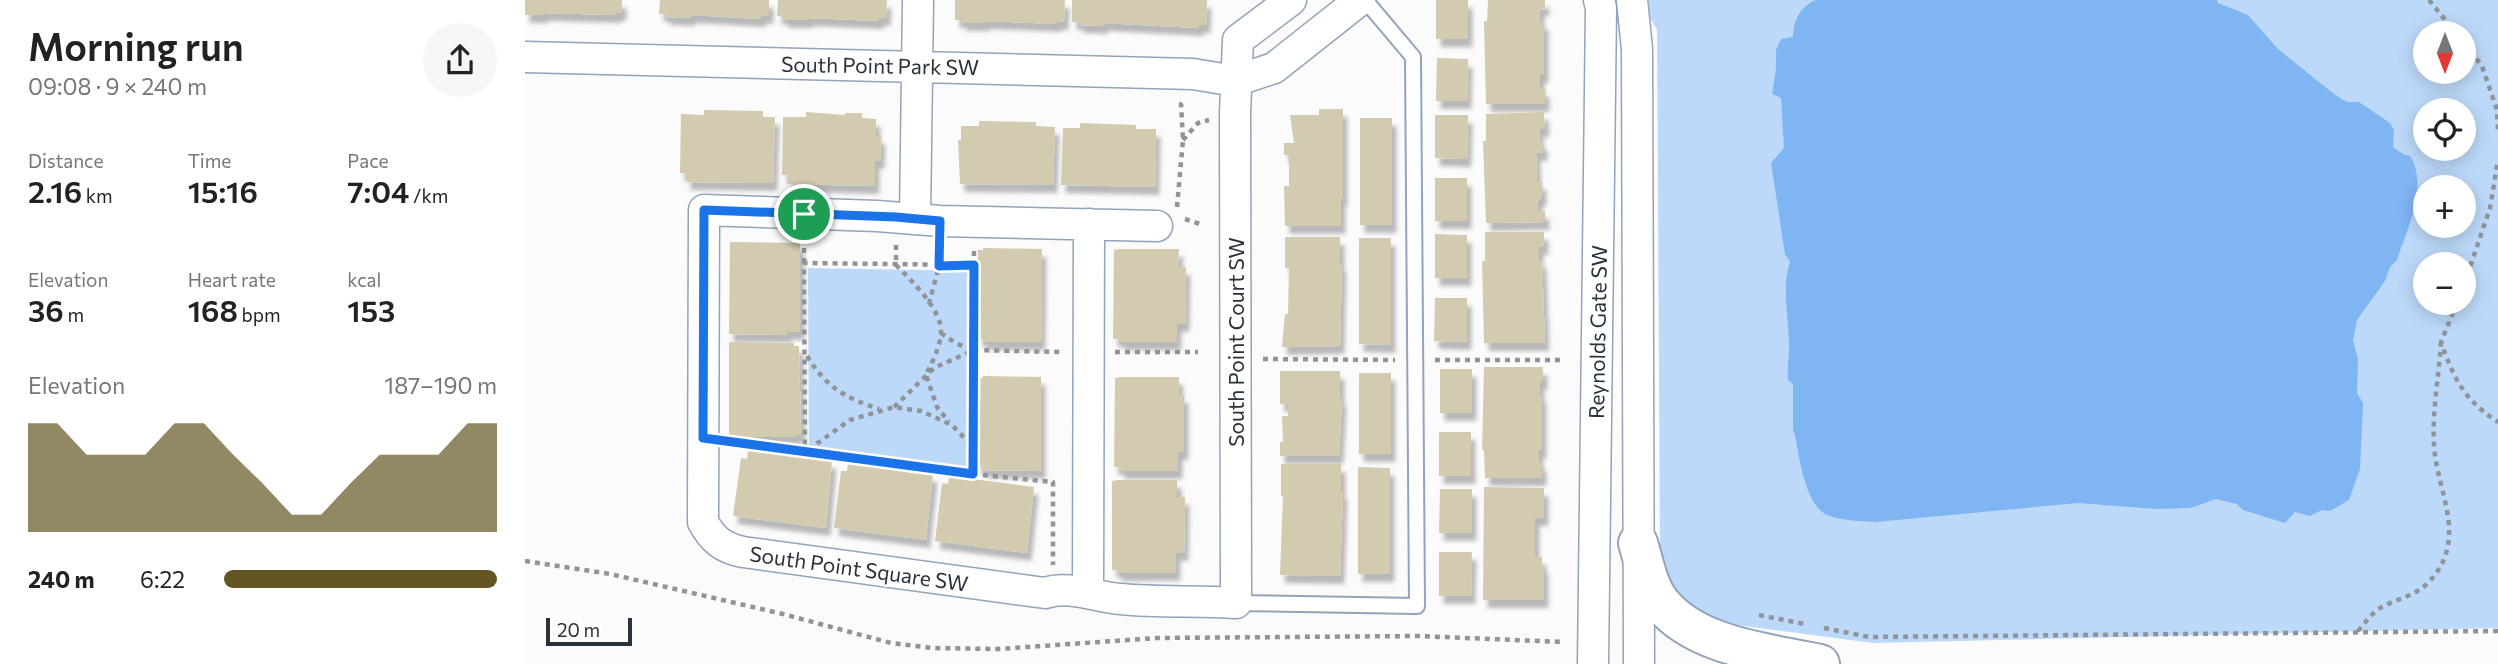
<!DOCTYPE html>
<meta charset="utf-8">
<style>
:root{--surface:#fff;--page:#f6f6f6;--text:#222;--muted:#767676;--accent:#645623}
body{margin:0;font-family:Commissioner,sans-serif;background:var(--page);color:var(--text);height:100vh;display:flex;flex-direction:column;font-size:26px;white-space:nowrap}
*{box-sizing:border-box;margin:0}
p{font-size:23px;color:var(--muted)}
.icon{flex:none;width:38px;height:38px;fill:none;stroke:currentColor;stroke-width:2;stroke-linecap:round;stroke-linejoin:round}
.map{position:relative;flex:1;overflow:hidden}
.sheet{display:flex;flex-direction:column;background:var(--surface);width:525px}
.sheet>*{flex:none}
.needle{width:46px;rotate:180deg}
.buttons{position:absolute;left:1888px;top:21px;display:grid;gap:14px}
.buttons a{display:grid;place-items:center;width:63px;height:63px;border-radius:50%;background:var(--surface);box-shadow:0 4px 18px #0003;font-size:35px}
.scale{position:absolute;left:21px;bottom:18px;width:86px;box-sizing:border-box;padding-left:7px;border:4px solid #29313a;border-top:0;font-size:19px;line-height:24px;white-space:nowrap;color:#29313a;-webkit-text-stroke:5px #fff;paint-order:stroke}
.pin{position:absolute;display:grid;place-items:center;width:60px;height:60px;color:#fff;margin:-30px;border:4px solid #fff;border-radius:50%;box-shadow:0 2px 7px #0007}
.round{display:grid;place-items:center;flex:none;width:74px;height:74px;border-radius:37px;background:var(--page)}
.overview{display:flex;align-items:center;justify-content:space-between;height:119px;padding:0 28px}
h1{font-size:38px;font-weight:600;line-height:52px}
.stats{display:grid;grid-template-columns:repeat(3,1fr);gap:10px;height:119px;padding:7px 28px}
.stats div{display:grid;align-content:center}
.stats b{font-size:30px;font-weight:600}
.stats small{font-size:19px;font-weight:400}
.stats p{font-size:19px}
.chart{height:196px;padding:14px 28px}
.chart p{display:flex;justify-content:space-between}
.chart svg{width:100%;height:126px;margin-top:7px;fill:var(--accent);opacity:.7}
ul{padding:0 28px;list-style:none;font-size:23px}
li{display:grid;grid-template-columns:112px 84px 1fr;align-items:center;height:52px}
li i{height:18px;border-radius:9px;background:var(--accent)}
main{display:flex;flex:1;min-height:0}
.map>svg:first-child{display:block}
.green{fill:#bdd9fa;fill-rule:evenodd}
.water{fill:#80b5f4}
.building{fill:#d3cbaf;filter:url(#shadow)}
.lines{fill:none;stroke-linecap:round;stroke-linejoin:round}
.lane-casing{stroke:#91a4bb;stroke-width:18}
.street-casing{stroke:#91a4bb;stroke-width:33}
.secondary-casing{stroke:#91a4bb;stroke-width:42}
.path{stroke:#909498;stroke-width:4.5;stroke-dasharray:5 5;stroke-linecap:butt}
.lane{stroke:#fff;stroke-width:14}
.street{stroke:#fff;stroke-width:30}
.secondary{stroke:#fff;stroke-width:38}
.route-casing{stroke:#fff;stroke-width:14}
.route{stroke:#1a73e8;stroke-width:9}
.labels{text-anchor:middle;dominant-baseline:central;stroke-width:5;stroke-linejoin:round;paint-order:stroke}
.street-label{font-size:21px;fill:#29313a;stroke:#fff}
</style>
<main>
<section class="sheet">
<div class="overview"><div><h1>Morning run</h1><p>09:08 · 9 × 240 m</p></div><a class="round"><svg class="icon" aria-label="share" viewBox="0 0 24 24"><path d="M12 15V3M7 8l5-5 5 5M5 13v7h14v-7"/></svg></a></div>
<div class="stats">
<div><p>Distance</p><b>2.16<small> km</small></b></div>
<div><p>Time</p><b>15:16</b></div>
<div><p>Pace</p><b>7:04<small> /km</small></b></div>
</div>
<div class="stats">
<div><p>Elevation</p><b>36<small> m</small></b></div>
<div><p>Heart rate</p><b>168<small> bpm</small></b></div>
<div><p>kcal</p><b>153</b></div>
</div>
<div class="chart"><p><span>Elevation</span>187–190 m</p>
<svg viewBox="0 0 160 44" preserveAspectRatio="none"><path d="M0 44V6L10 6L20 17L30 17L40 17L50 6L60 6L70 17L80 27L90 38L100 38L110 27L120 17L130 17L140 17L150 6L160 6V44z"/></svg>
</div>
<ul>
<li><b>240 m</b>6:22<i style="width:100%"></i></li>
</ul>
</section>
<div class="map">
<svg width="1973" height="664" viewBox="0 0 1973 664">
<defs>
<filter id="shadow"><feDropShadow dx="4.5" dy="8" stdDeviation="2" flood-color="#0004"/></filter>
</defs>
<rect width="100%" height="100%" fill="#fbfbfb"/>
<path class="green" d="M 1119,0 L 1973,0 L 1973,628 L 1348,643 L 1205,624 L 1178,614 L 1146,589 L 1135,549 L 1132,30 L 1120,9 ZM 1900,33 L 1939,33 L 1939,72 L 1900,72 ZM 1900,110 L 1939,110 L 1939,149 L 1900,149 ZM 1900,187 L 1939,187 L 1939,226 L 1900,226 ZM 1900,264 L 1939,264 L 1939,303 L 1900,303 Z
M 283,268 L 452,271 L 452,472 L 284,450 Z"/>
<path class="water" d="M 1291,0 L 1692,0 L 1693,3 L 1723,15 L 1753,49 L 1809,94 L 1822,102 L 1834,102 L 1865,123 L 1869,130 L 1868,147 L 1878,154 L 1885,156 C 1904,186 1882,229 1872,260 L 1865,267 L 1860,281 L 1832,320 L 1828,340 L 1833,359 L 1832,393 L 1838,403 L 1835,469 L 1824,500 L 1805,511 L 1797,510 L 1785,516 L 1770,512 L 1760,523 L 1718,510 L 1712,504 L 1691,499 L 1666,508 L 1631,509 L 1553,503 L 1351,522 C 1335,521 1318,521 1302,515 C 1280,505 1274,456 1270,435 L 1268,430 L 1268,384 L 1263,380 C 1262,368 1264,358 1264,346 C 1264,317 1256,289 1265,262 L 1260,254 L 1246,163 L 1259,148 L 1256,98 L 1247,94 L 1251,69 L 1251,50 L 1256,39 L 1268,37 C 1269,19 1275,7 1291,0 Z"/>
<path class="building" d="M 0,0 L 97,0 L 97,13 L 91,13 L 91,15 L 19,13 L 19,15 L 0,15 Z
M 135,0 L 244,0 L 244,16 L 236,16 L 236,19 L 166,15 L 166,18 L 141,17 L 141,14 L 134,14 Z
M 253,0 L 362,0 L 361,18 L 354,18 L 354,21 L 284,18 L 284,20 L 259,20 L 259,17 L 252,16 Z
M 430,0 L 540,0 L 539,22 L 532,22 L 532,24 L 461,21 L 461,23 L 437,23 L 437,20 L 430,20 Z
M 547,0 L 682,0 L 681,25 L 674,25 L 674,28 L 578,23 L 578,26 L 554,25 L 554,22 L 547,22 Z
M 911,0 L 943,0 L 943,39 L 911,39 Z
M 963,0 L 1020,0 L 1020,8 L 1015,8 L 1015,22 L 1019,22 L 1019,75 L 1015,75 L 1015,89 L 1020,89 L 1020,104 L 961,104 L 959,21 L 962,21 Z
M 912,58 L 943,59 L 942,101 L 911,101 Z
M 794,109 L 818,109 L 818,199 L 816,199 L 816,226 L 760,226 L 759,186 L 764,186 L 764,155 L 759,155 L 759,143 L 769,143 L 765,115 L 794,115 Z
M 179,110 L 238,111 L 238,117 L 250,117 L 248,183 L 161,182 L 161,173 L 155,173 L 156,114 L 179,115 Z
M 281,112 L 320,115 L 320,113 L 337,113 L 337,118 L 351,119 L 351,136 L 356,136 L 355,161 L 350,161 L 350,186 L 262,184 L 263,175 L 257,175 L 258,117 L 281,117 Z
M 1019,112 L 1020,129 L 1014,129 L 1015,142 L 1018,142 L 1018,153 L 1011,153 L 1012,182 L 1017,182 L 1017,196 L 1013,201 L 1013,211 L 1020,211 L 1020,222 L 961,223 L 958,141 L 961,141 L 961,114 Z
M 910,115 L 943,115 L 942,159 L 910,158 Z
M 835,118 L 867,118 L 867,225 L 835,225 Z
M 454,121 L 511,122 L 511,126 L 530,127 L 528,185 L 435,184 L 433,140 L 436,140 L 436,126 L 454,126 Z
M 555,123 L 611,125 L 611,129 L 631,129 L 630,187 L 536,185 L 538,128 L 555,128 Z
M 910,178 L 942,178 L 942,221 L 910,221 Z
M 960,232 L 1019,232 L 1019,247 L 1014,247 L 1014,261 L 1017,261 L 1020,343 L 959,343 L 957,261 L 960,261 Z
M 910,234 L 942,235 L 942,278 L 910,278 Z
M 760,237 L 815,237 L 815,264 L 817,264 L 815,346 L 757,347 L 760,314 L 763,314 L 764,268 L 760,268 Z
M 834,238 L 866,238 L 866,345 L 834,344 Z
M 205,242 L 275,243 L 275,332 L 262,332 L 262,335 L 204,334 Z
M 458,248 L 517,249 L 516,342 L 458,342 L 458,339 L 453,339 L 453,250 L 458,250 Z
M 595,249 L 654,249 L 653,267 L 661,267 L 660,324 L 652,324 L 652,342 L 595,342 L 595,339 L 588,339 L 589,250 Z
M 910,298 L 942,298 L 942,342 L 909,341 Z
M 204,342 L 269,343 L 269,346 L 274,346 L 276,435 L 270,435 L 271,437 L 204,437 Z
M 959,367 L 1018,367 L 1018,382 L 1015,382 L 1015,395 L 1017,395 L 1017,450 L 1014,450 L 1014,463 L 1017,463 L 1017,478 L 960,478 L 959,450 L 957,450 Z
M 915,369 L 947,369 L 947,413 L 915,413 Z
M 755,371 L 815,371 L 815,399 L 817,399 L 814,456 L 755,456 L 755,442 L 758,442 L 757,416 L 763,416 L 763,404 L 755,404 Z
M 834,373 L 866,373 L 866,454 L 834,454 Z
M 458,376 L 516,377 L 516,471 L 458,470 L 458,467 L 452,467 L 452,378 L 458,378 Z
M 595,377 L 654,377 L 654,395 L 659,395 L 659,452 L 653,452 L 653,471 L 595,471 L 595,467 L 589,467 L 590,378 Z
M 914,432 L 946,432 L 946,476 L 914,476 Z
M 223,451 L 307,461 L 301,528 L 208,516 L 216,458 L 222,459 Z
M 323,463 L 408,474 L 401,540 L 309,528 L 316,471 L 322,471 Z
M 756,464 L 816,464 L 816,492 L 818,492 L 815,576 L 755,575 L 758,496 L 756,496 Z
M 833,467 L 865,468 L 865,574 L 833,574 Z
M 424,476 L 509,487 L 502,553 L 410,541 L 417,483 L 423,484 Z
M 593,480 L 652,480 L 652,497 L 660,497 L 659,553 L 651,553 L 651,573 L 593,573 L 593,570 L 587,570 L 587,481 Z
M 959,487 L 1019,488 L 1019,518 L 1010,518 L 1010,557 L 1017,557 L 1017,566 L 1019,566 L 1019,600 L 958,600 Z
M 915,489 L 947,489 L 947,533 L 914,533 Z
M 914,552 L 947,552 L 946,596 L 914,596 Z"/>
<g class="lines">
<defs>
<path id="lane" d="M 711,603 L 892,606 L 888,57 L 840,0"/>
<path id="street" d="M 1107,0 L 1112,49 L 1114,664
M 0,57 L 668,74 L 710,81 L 749,68 L 835,0
M 390,219 L 393,0
M 632,226 L 415,221 L 352,216 L 179,210 L 178,522 C 188,540 198,548 218,552 L 520,593 C 544,585 571,597 596,599 C 634,603 673,600 711,603 L 710,114 L 713,40 L 766,0
M 563,592 L 564,224
M 1068,664 L 1076,8 L 1074,0"/>
<path id="secondary" d="M 1113,543 C 1119,562 1123,587 1136,603 C 1171,647 1244,653 1295,664"/>
</defs>
<use href="#lane" class="lane-casing"/>
<use href="#street" class="street-casing"/>
<use href="#secondary" class="secondary-casing"/>
<path class="path" d="M 1904,0 L 1931,33
M 1939,43 L 1957,66 L 1972,110 L 1973,132
M 658,140 L 673,123 L 684,120
M 652,207 L 658,140 L 656,104 L 659,101
M 660,219 L 675,224
M 371,245 L 371,265 C 386,280 418,311 416,333 C 415,348 407,362 401,375 L 412,407 L 424,422
M 449,251 L 449,265 L 448,447 L 448,474 L 280,452 L 279,263 L 449,265
M 279,263 L 279,239
M 1939,285 L 1965,208 L 1973,160
M 1932,303 L 1916,342 C 1929,379 1939,400 1973,422
M 404,304 L 414,266 L 414,247
M 416,333 L 432,344 L 448,350
M 590,352 L 673,352
M 282,356 C 302,388 319,397 354,409
M 738,359 L 870,360
M 910,360 L 1039,360
M 369,407 L 409,368 L 449,350 L 536,352
M 205,442 L 280,452 L 325,420 L 369,407 L 396,411 L 427,425 L 447,446
M 448,474 L 528,482 L 528,565
M 0,561 L 85,574 L 258,614 L 366,643 L 407,648 L 473,649 L 632,638 L 893,636 L 1039,642
M 1234,615 L 1280,624
M 1299,628 L 1344,637 L 1973,631
M 1833,631 C 1840,623 1846,614 1855,608 C 1871,599 1890,596 1903,583 C 1945,539 1912,494 1909,445 C 1907,411 1914,376 1916,342"/>
<use href="#lane" class="lane"/>
<use href="#street" class="street"/>
<use href="#secondary" class="secondary"/>
</g>
<g class="lines">
<defs>
<path id="route" d="M 179,210 L 371,217 L 415,221 L 414,266 L 449,265 L 448,474 L 178,438 Z"/>
</defs>
<use href="#route" class="route-casing"/>
<use href="#route" class="route"/>
</g>
<g class="labels">
<g class="street-label">
<text transform="translate(355 65) rotate(1)">South Point Park SW</text>
<text transform="translate(1072 332) rotate(-89)">Reynolds Gate SW</text>
<text transform="translate(710 342) rotate(-90)">South Point Court SW</text>
<text transform="translate(334 568) rotate(8)">South Point Square SW</text>
</g>
</g>
</svg>
<div class="buttons">
<a><svg class="needle" viewBox="-14 -14 28 28"><path d="M0-13l5 13h-10z" fill="#e53935"/><path d="M0 13l5-13h-10z" fill="#767676"/></svg></a>
<a><svg class="icon" aria-label="locate" viewBox="0 0 24 24"><circle cx="12" cy="12" r="6"/><path d="M12 2v4M12 18v4M2 12h4M18 12h4"/></svg></a>
<a>+</a>
<a>−</a>
</div>
<div class="scale">20 m</div>
<div class="pin" style="left:279px;top:214px;background:#1e9e55"><svg class="icon" aria-label="arrive" viewBox="0 0 24 24"><path d="M6 21V4h12l-3 4 3 4H6"/></svg></div>
</div>
</main>
